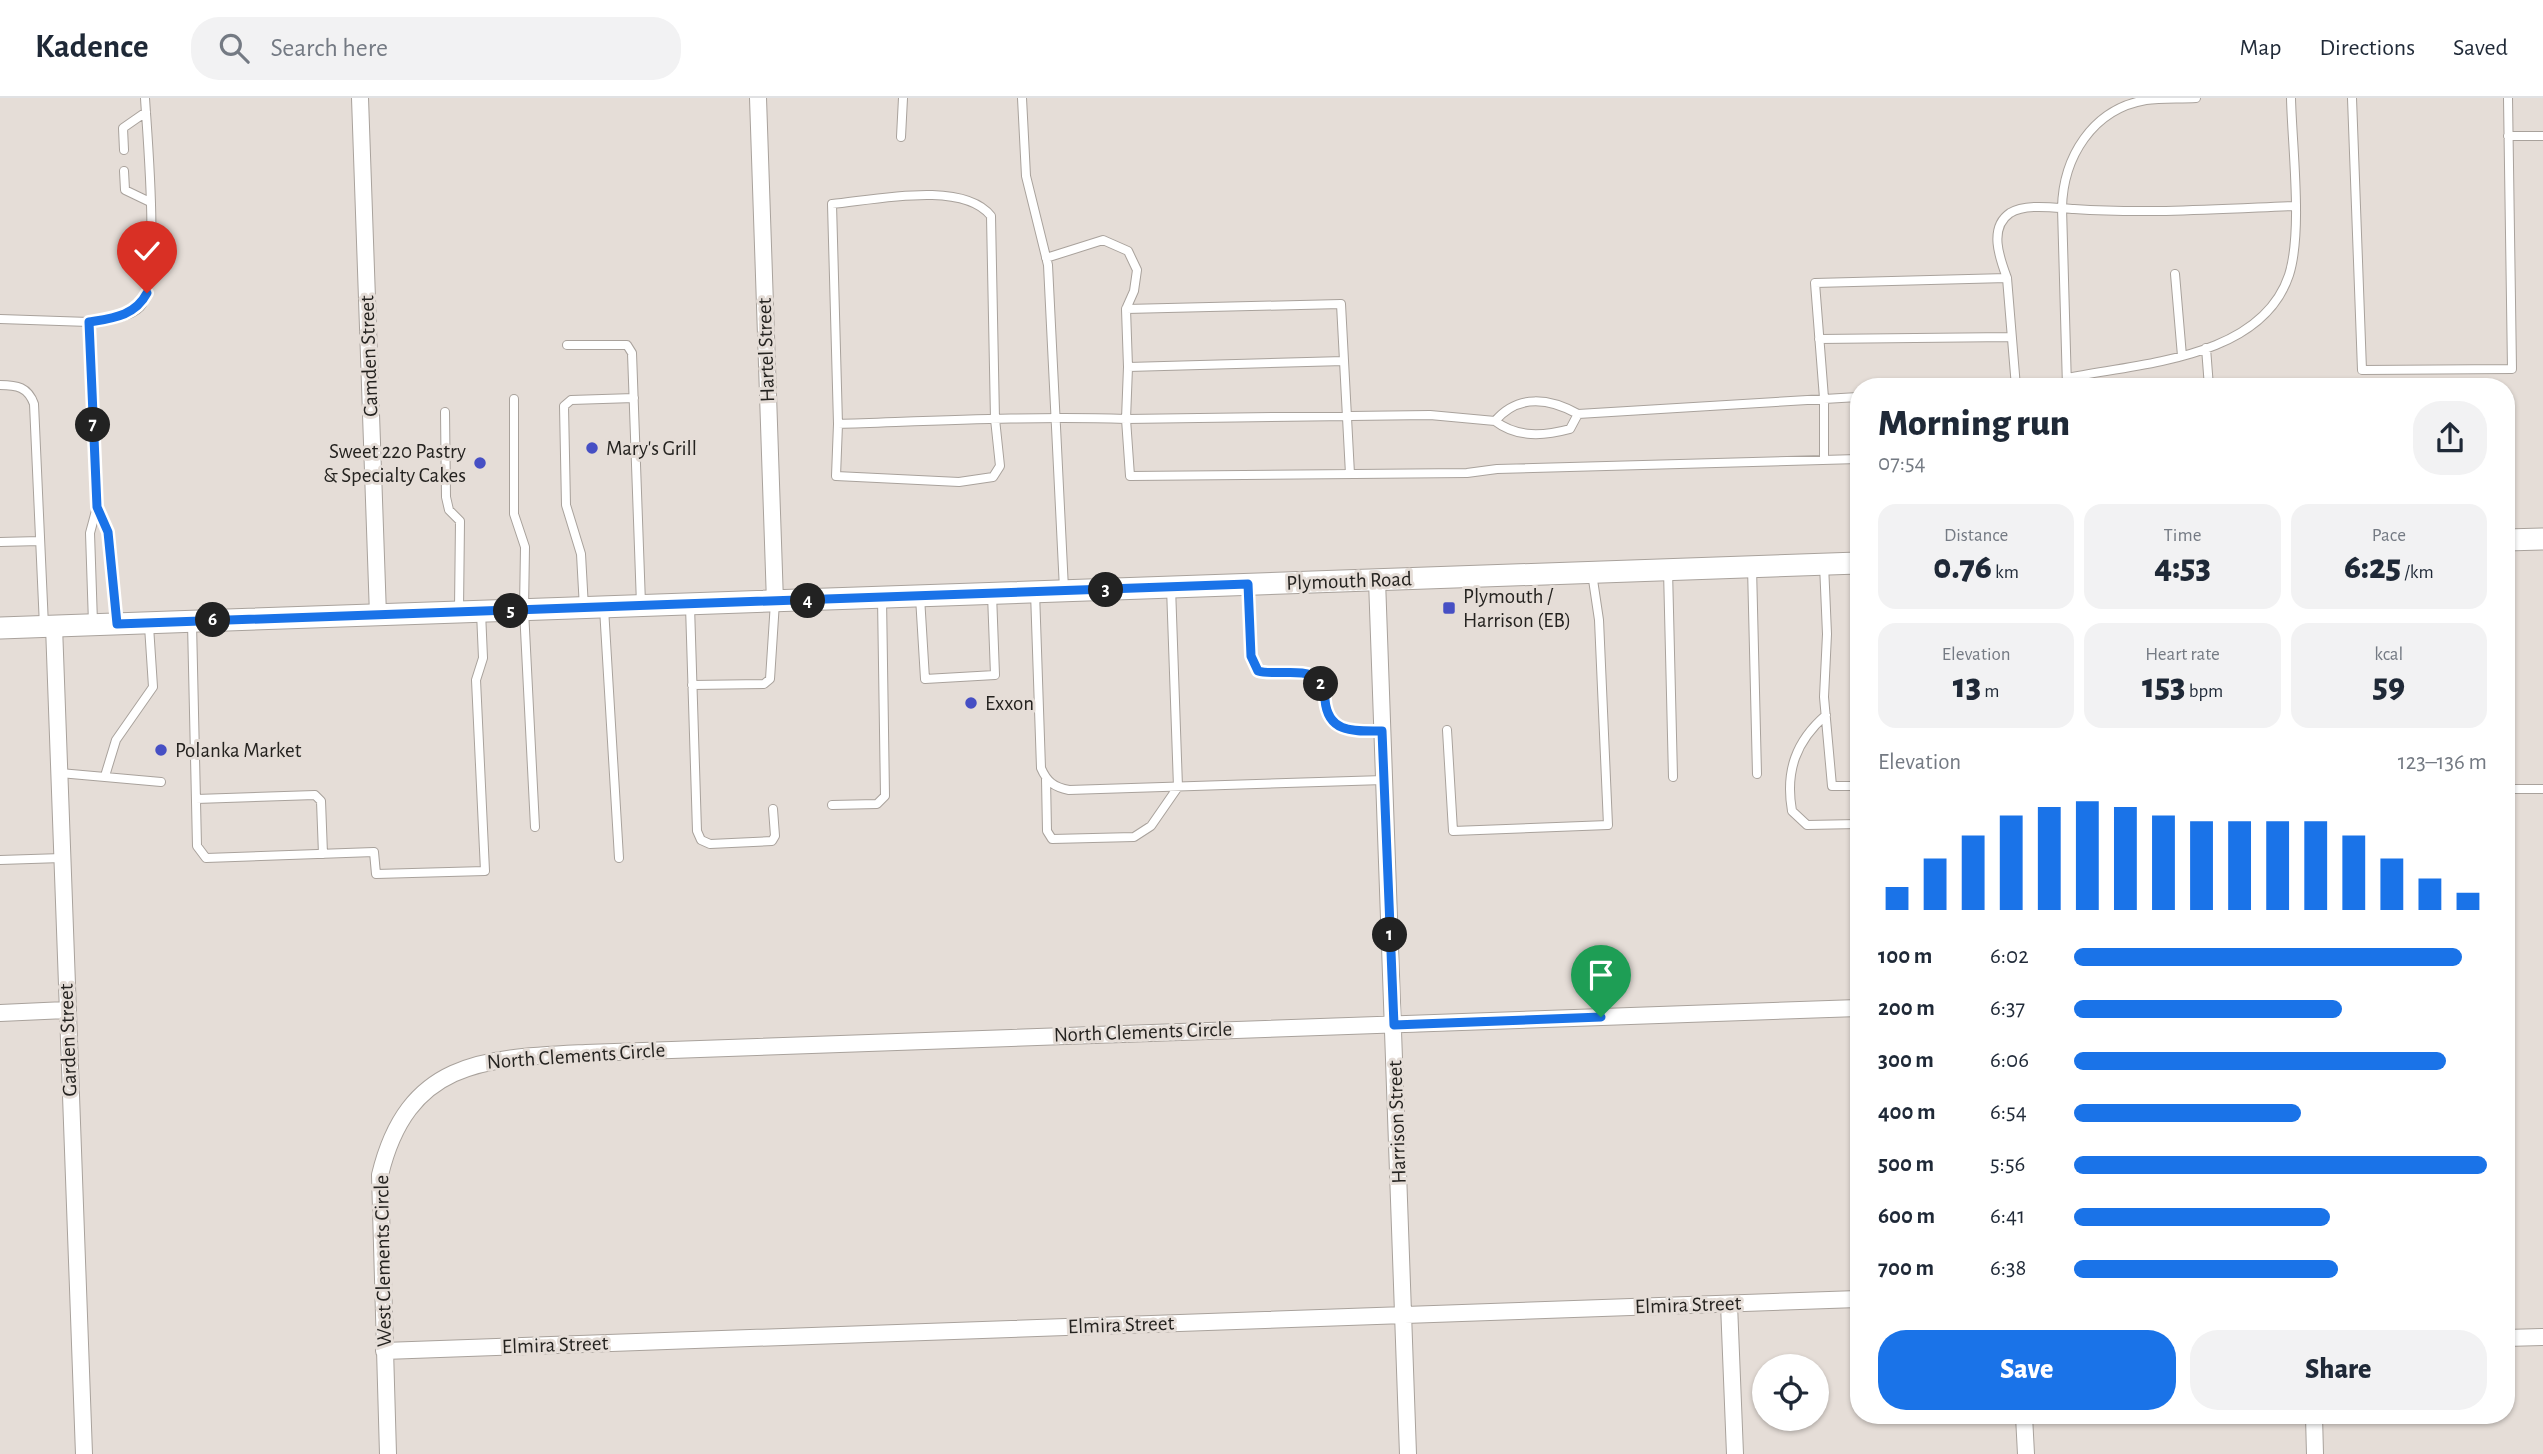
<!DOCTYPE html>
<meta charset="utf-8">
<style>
:root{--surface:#fff;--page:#f2f2f3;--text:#1f2937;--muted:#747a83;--line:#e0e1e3;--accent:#1a73e8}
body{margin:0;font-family:"Alegreya Sans",sans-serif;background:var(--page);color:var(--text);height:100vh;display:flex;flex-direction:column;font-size:26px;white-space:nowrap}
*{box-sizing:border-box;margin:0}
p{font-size:23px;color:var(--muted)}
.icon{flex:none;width:38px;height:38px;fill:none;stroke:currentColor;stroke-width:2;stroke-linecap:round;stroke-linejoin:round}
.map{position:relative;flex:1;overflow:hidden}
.side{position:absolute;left:1850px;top:280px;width:665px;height:1046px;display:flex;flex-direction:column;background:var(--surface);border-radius:28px;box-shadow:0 2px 5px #0004}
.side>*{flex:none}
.buttons{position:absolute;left:1752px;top:1256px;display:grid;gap:14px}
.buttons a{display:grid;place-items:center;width:77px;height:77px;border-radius:50%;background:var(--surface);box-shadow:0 2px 5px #0004;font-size:35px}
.pin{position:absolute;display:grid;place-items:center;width:60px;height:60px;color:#fff;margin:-72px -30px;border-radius:50% 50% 50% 0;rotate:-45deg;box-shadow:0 0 7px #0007}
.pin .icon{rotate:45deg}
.km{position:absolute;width:35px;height:35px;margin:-18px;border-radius:50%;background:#222;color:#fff;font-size:19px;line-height:35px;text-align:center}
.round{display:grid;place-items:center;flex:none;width:74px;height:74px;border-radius:28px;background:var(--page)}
.overview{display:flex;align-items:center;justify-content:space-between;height:119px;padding:0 28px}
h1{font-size:38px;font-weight:800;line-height:52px}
.figures{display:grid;grid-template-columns:repeat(3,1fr);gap:10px;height:119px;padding:7px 28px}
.figures div{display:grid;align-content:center;border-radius:18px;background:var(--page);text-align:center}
.figures b{font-size:35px;font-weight:800}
.figures small{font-size:19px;font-weight:400}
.figures p{font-size:19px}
.chart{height:196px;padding:14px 28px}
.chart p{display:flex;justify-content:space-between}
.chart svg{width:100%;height:126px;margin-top:7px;stroke:var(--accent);stroke-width:6}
.action{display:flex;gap:14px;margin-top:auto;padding:14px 28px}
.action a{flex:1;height:80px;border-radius:28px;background:var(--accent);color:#fff;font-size:28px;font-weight:800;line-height:80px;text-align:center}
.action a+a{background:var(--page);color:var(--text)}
ul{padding:0 28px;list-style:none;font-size:23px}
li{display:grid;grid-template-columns:112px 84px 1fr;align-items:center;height:52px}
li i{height:18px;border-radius:9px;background:var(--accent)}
header{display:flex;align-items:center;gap:42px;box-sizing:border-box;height:98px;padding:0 35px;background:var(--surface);border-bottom:2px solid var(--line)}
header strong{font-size:33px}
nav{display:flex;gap:38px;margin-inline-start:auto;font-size:24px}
.search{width:490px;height:63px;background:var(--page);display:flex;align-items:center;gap:18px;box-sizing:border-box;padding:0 24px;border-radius:28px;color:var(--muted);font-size:26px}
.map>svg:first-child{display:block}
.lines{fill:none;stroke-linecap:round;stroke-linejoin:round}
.lane-casing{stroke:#a9a29c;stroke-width:10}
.street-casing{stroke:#a9a29c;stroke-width:18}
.secondary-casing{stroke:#a9a29c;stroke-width:23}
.lane{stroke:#fff;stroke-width:8}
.street{stroke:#fff;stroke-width:16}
.secondary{stroke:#fff;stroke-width:21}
.route-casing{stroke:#fff;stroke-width:14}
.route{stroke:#1a73e8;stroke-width:9}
.poi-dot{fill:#464fc4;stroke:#e5ddd7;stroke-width:2.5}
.labels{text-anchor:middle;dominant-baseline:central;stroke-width:6;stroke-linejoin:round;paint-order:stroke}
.street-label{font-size:21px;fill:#252320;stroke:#e5ddd7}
.poi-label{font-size:21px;fill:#252320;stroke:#e5ddd7;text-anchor:start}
</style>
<header>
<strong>Kadence</strong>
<div class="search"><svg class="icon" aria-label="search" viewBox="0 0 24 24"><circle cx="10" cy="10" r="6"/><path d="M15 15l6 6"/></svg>Search here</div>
<nav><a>Map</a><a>Directions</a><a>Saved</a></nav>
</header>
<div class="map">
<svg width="2543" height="1356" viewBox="0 0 2543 1356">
<rect width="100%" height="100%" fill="#e5ddd7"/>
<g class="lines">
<defs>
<path id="lane" d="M 1022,0 L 1026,78 L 1048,167 L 1064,491
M 2352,0 L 2362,272 L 2512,271 L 2508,0
M 2508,38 L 2543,38
M 901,39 L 903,0
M 124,52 L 123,30 L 146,14
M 124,73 L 125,92 L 150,104
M 1046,160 L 1103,142 L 1128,153 L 1137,172 L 1134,193 L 1126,211 L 1128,269 L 1126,321 L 1430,317 L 1495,323
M 2175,176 L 2182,258
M 2007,180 C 2000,161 1988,130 2010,115 C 2026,105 2056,110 2074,111 C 2147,116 2221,111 2294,108
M 1126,211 L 1341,206 L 1350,376
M 0,221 L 89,224
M 1819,241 L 2011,239
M 567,247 L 627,247 L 632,255 L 641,506
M 2206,250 L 2209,289
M 1128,269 L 1344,263
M 2067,280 C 2141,265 2261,261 2289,177 C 2303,133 2292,48 2291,0
M 0,287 C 17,287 28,289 34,306 L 44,528
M 2067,289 L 2062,110 C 2063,60 2092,11 2146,2 C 2162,0 2180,1 2196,0
M 514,301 L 514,416 L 525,449 L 524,512 L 535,729
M 445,314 L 446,399 L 449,412 L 460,423 L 459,511
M 1578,316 L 1570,331 C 1544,338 1517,340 1495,323 C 1518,296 1549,300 1578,316 L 1858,299
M 838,326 L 836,378 L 959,384 L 993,379 L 1000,368 L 995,321 L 991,118 C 963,82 874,102 832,106 L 838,326 C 934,323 1030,318 1126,321 L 1130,378 L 1467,375 L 1497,371 L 1858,361
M 1824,362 L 1824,300 L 1815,185 L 2007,180 L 2016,289
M 97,409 L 89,224 C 104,221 128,221 140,209 C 161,187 147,35 145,0
M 0,444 L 40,443
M 1824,466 L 1827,536 L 1824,599 L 1832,688 L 1858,688
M 1752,469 L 1757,676
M 1668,472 L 1673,679
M 1248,486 L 1251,558 L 1258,573 C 1275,578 1304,569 1318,581 C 1323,586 1324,594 1325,601 C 1328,636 1355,633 1382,633
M 1035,494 L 1041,670 C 1047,684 1054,689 1069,692 L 1384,682
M 920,499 L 925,581 L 995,577 L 992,496
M 690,508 L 697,733 L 701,742 L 710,746 L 772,743 L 775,738 L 773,711
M 584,510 L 581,456 L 566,407 L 564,308 L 571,302 L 634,300
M 604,510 L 619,760
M 93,525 L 90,435 L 97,409 L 108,434 L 117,525
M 192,525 L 197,748 L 206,760 L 374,754 L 376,776 L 485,773 L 476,582 L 483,560 L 481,514
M 692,587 L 764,586 L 770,581 L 775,504
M 1826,617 C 1796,643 1785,673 1792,713 L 1807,727 L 1858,726
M 1447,632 L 1453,733 L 1608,727 L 1599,522 L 1592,475
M 60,675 L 161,684
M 105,678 L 116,642 L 153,589 L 149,528
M 1046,681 L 1047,733 L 1052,741 L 1134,739 L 1151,728 L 1178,689 L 1171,489
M 2506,691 L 2543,691
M 196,701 L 315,697 L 321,703 L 323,756
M 832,707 L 877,706 L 885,698 L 882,500
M 0,762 L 62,760"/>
<path id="street" d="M 360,0 L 378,517
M 758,0 L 775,504
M 1377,482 L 1408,1356
M 54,528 L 84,1356
M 0,915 L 66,912
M 1729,1206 L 1735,1356
M 2506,1240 L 2543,1239
M 384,1253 L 1858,1201
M 2024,1318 L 2026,1356
M 2314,1318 L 2315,1356
M 388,1356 L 380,1077 C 408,961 486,960 586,955 L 1858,910"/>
<path id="secondary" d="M 2506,442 L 2543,441
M 0,530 L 1858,465"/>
</defs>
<use href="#lane" class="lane-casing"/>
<use href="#street" class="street-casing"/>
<use href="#secondary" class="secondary-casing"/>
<use href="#lane" class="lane"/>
<use href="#street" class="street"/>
<use href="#secondary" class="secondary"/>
</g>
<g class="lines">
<defs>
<path id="route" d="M 147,195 C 135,218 113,220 89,224 L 97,409 L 108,434 L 117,526 L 1248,486 L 1251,558 L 1258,573 C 1275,578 1304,569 1318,581 C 1323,587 1324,594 1325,602 C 1328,636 1355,633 1382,633 L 1394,927 L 1601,919"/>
</defs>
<use href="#route" class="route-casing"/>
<use href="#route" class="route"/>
</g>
<g class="poi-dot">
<circle cx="592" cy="350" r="7"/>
<circle cx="480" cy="365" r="7"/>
<rect x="1442" y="503" width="14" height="14" rx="3.5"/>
<circle cx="971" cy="605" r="7"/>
<circle cx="161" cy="652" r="7"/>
</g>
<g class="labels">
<g class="street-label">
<text transform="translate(766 252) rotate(-92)">Hartel Street</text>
<text transform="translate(369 258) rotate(-92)">Camden Street</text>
<text transform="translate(1349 483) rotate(-2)">Plymouth Road</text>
<text transform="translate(1143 934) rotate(-2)">North Clements Circle</text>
<text transform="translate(68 942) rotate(-92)">Garden Street</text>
<text transform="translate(576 958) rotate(-4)">North Clements Circle</text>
<text transform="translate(1397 1024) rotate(-92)">Harrison Street</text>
<text transform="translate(383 1163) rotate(-91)">West Clements Circle</text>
<text transform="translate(1688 1207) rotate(-2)">Elmira Street</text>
<text transform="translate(1121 1227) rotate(-2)">Elmira Street</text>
<text transform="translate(555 1247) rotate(-2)">Elmira Street</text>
</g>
<g class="poi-label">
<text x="606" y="350">Mary's Grill</text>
<text x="466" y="353" text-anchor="end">Sweet 220 Pastry<tspan x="466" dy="24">&amp; Specialty Cakes</tspan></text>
<text x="1463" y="498">Plymouth /<tspan x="1463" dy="24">Harrison (EB)</tspan></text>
<text x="985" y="605">Exxon</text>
<text x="175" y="652">Polanka Market</text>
</g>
</g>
</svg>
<div class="buttons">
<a><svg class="icon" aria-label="locate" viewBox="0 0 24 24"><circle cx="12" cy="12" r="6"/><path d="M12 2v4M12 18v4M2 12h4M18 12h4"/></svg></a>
</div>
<div class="pin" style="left:1601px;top:919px;background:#1e9e55"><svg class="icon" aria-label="arrive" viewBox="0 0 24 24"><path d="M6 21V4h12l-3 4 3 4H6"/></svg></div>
<div class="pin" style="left:147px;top:195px;background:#d93025"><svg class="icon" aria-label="check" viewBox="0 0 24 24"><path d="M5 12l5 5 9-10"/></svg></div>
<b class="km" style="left:1390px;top:837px">1</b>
<b class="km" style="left:1321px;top:586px">2</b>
<b class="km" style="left:1106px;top:492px">3</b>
<b class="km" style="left:808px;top:503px">4</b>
<b class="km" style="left:511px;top:513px">5</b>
<b class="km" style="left:213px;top:522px">6</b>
<b class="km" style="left:93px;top:327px">7</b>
<section class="side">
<div class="overview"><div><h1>Morning run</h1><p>07:54</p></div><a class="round"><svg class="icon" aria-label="share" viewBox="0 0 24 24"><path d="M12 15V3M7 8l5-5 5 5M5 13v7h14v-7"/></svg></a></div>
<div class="figures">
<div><p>Distance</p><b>0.76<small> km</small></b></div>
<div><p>Time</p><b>4:53</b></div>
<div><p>Pace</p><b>6:25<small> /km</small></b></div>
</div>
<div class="figures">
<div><p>Elevation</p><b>13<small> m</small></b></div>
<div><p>Heart rate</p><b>153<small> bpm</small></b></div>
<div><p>kcal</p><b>59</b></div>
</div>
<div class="chart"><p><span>Elevation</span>123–136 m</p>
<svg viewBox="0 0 160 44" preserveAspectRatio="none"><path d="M5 44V36M15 44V26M25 44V18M35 44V11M45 44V8M55 44V6M65 44V8M75 44V11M85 44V13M95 44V13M105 44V13M115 44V13M125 44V18M135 44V26M145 44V33M155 44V38"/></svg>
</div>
<ul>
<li><b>100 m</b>6:02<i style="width:94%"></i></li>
<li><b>200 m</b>6:37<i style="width:65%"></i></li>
<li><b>300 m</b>6:06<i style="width:90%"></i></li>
<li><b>400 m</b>6:54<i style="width:55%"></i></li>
<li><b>500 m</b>5:56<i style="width:100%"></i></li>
<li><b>600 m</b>6:41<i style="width:62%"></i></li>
<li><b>700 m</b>6:38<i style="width:64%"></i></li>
</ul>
<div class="action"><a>Save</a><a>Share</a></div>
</section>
</div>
